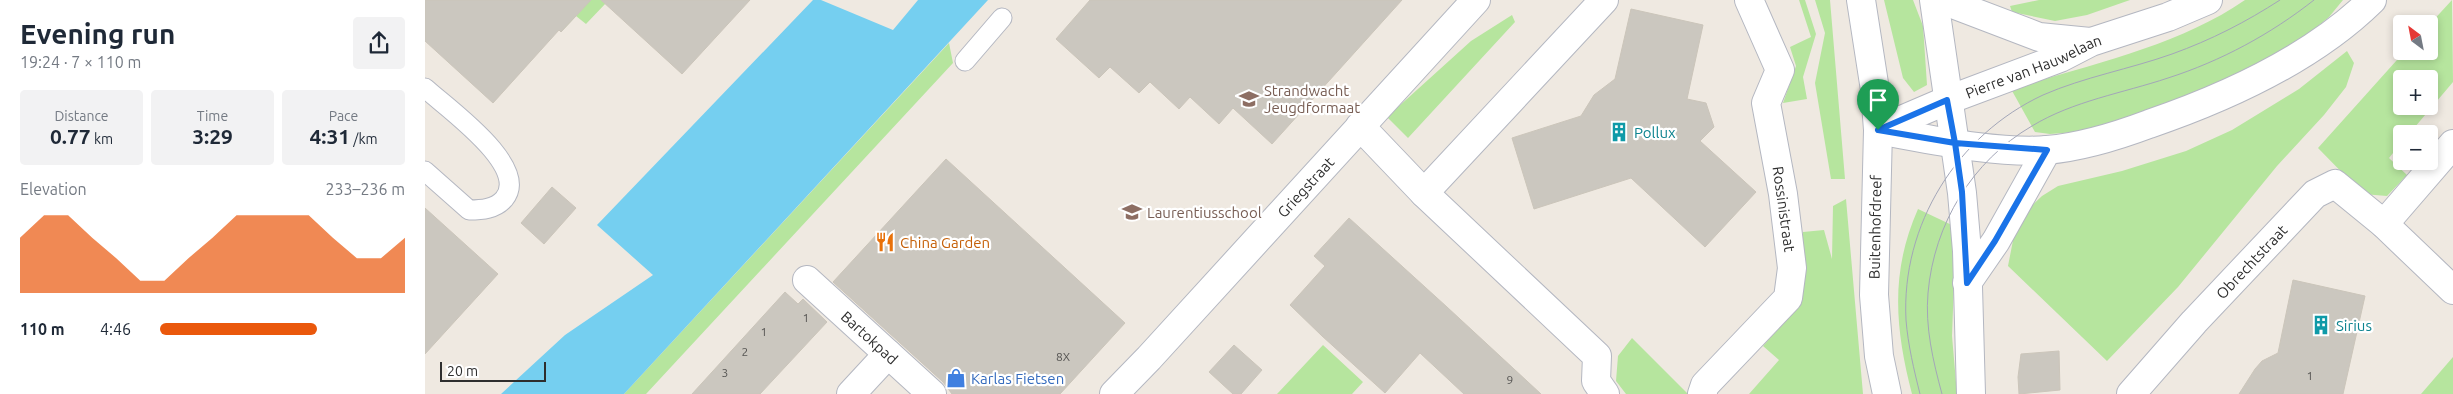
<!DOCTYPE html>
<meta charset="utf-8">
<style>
:root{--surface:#fff;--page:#f2f2f3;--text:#1f2937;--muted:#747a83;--accent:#ea580c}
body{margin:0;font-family:Ubuntu,sans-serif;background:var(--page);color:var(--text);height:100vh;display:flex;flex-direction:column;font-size:19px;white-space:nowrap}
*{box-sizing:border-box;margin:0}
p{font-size:16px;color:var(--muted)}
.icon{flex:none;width:28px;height:28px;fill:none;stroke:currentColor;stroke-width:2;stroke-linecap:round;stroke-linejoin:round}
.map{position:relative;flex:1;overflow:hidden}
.panel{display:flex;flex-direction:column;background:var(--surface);width:425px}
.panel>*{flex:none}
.needle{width:32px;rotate:328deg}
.buttons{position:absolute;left:1968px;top:15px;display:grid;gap:10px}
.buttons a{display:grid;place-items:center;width:45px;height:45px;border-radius:5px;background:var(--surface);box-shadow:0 2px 8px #0003;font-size:25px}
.scale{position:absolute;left:15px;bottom:12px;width:106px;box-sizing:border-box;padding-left:5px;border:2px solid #2e2e2e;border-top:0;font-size:14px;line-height:18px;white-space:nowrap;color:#2e2e2e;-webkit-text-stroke:4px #fff;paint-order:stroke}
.pin{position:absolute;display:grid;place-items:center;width:42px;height:42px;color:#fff;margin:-51px -21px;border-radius:50% 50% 50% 0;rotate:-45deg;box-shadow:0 0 5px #0007}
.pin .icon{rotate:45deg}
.round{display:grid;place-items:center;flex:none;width:52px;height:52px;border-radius:5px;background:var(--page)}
.head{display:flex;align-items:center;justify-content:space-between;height:85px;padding:0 20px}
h1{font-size:28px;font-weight:700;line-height:38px}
.metrics{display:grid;grid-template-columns:repeat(3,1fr);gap:8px;height:85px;padding:5px 20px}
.metrics div{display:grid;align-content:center;border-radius:5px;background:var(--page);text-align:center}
.metrics b{font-size:21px;font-weight:700}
.metrics small{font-size:14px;font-weight:400}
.metrics p{font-size:14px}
.chart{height:140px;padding:10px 20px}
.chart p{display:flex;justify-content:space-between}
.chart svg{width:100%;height:90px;margin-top:5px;fill:var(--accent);opacity:.7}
ul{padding:0 20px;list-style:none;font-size:16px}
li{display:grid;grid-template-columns:80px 60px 1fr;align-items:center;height:38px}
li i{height:12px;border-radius:6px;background:var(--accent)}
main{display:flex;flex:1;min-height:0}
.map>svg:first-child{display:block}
.green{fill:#b6e59e;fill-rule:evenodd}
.water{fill:#75cff0}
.building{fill:#cbc7bf;stroke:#cbc5ba}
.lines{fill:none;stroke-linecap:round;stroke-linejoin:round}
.service-casing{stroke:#b4b7c1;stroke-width:21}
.minor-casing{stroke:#b4b7c1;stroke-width:30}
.tertiary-casing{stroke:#b4b7c1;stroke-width:30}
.service{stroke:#fff;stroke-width:19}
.minor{stroke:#fff;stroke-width:28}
.tertiary{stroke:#fff;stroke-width:28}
.tram{stroke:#a3a6b8;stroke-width:1}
.route-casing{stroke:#fff;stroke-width:10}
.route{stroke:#1a73e8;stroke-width:6}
.labels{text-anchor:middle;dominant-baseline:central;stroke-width:4.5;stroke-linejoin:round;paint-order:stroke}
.number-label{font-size:12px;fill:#555452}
.street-label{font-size:15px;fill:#2e2e2e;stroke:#fff}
.education-label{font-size:15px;fill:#785e54;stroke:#fff;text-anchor:start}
.culture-label{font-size:15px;fill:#0d838f;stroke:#fff;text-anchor:start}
.food-label{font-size:15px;fill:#c56008;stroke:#fff;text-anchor:start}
.shop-label{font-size:15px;fill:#366cbe;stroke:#fff;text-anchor:start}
</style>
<main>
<section class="panel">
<div class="head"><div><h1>Evening run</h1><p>19:24 · 7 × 110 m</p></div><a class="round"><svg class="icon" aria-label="share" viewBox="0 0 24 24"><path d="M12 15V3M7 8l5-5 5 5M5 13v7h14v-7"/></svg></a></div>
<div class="metrics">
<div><p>Distance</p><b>0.77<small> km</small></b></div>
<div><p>Time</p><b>3:29</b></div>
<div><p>Pace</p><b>4:31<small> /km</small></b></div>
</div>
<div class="chart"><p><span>Elevation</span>233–236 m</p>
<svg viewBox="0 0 160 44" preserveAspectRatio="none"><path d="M0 44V17L10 6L20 6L30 17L40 27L50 38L60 38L70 27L80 17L90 6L100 6L110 6L120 6L130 17L140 27L150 27L160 17V44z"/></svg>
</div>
<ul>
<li><b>110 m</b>4:46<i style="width:64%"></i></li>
</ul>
</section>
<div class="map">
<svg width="2028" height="394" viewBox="0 0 2028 394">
<rect width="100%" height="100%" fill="#efe9e1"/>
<path class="green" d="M 102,0 L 194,0 L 181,3 L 161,24 L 151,16 L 136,32 Z
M 1374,0 L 1380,0 L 1391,34 L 1378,77 L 1382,99 L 1358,103 L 1371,66 L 1365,47 L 1386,37 Z
M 1390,0 L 1405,0 L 1420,179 L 1406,179 L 1390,83 L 1400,33 Z
M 1459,0 L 1488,0 L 1498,26 L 1502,85 L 1489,92 L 1478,78 Z
M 1614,0 L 1705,0 L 1662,15 L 1630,21 L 1587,12 L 1585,6 Z
M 1820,0 L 1918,0 L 1904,17 L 1876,40 L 1786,90 L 1689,124 L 1651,132 L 1625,134 L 1610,132 L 1586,89 C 1663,65 1754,46 1820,0 Z
M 2027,0 L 2028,82 L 1984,134 L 1976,134 L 1976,143 L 1964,158 L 1982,175 L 1962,196 L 1938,194 L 1893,148 L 1980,51 L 2004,51 L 2004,25 ZM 1976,79 L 2004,79 L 2004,106 L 1976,106 Z
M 1087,15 L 1090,22 L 983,138 L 962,117 L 1046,41 Z
M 524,43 L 528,63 L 221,394 L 199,394 Z
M 1922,51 L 1929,63 L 1921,87 L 1899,115 L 1852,166 L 1753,287 L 1682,361 L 1583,266 L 1592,220 L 1617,196 L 1633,186 L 1697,171 L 1761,151 L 1807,130 L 1874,89 Z
M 1421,199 L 1438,394 L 1324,394 L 1354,360 L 1338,346 L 1376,303 L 1378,232 L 1399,230 L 1407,259 L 1408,206 Z
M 1493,209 L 1531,227 L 1527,336 L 1532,394 L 1487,394 C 1470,329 1465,272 1493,209 Z
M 1207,338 L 1263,394 L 1201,394 L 1191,381 L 1193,356 Z
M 898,345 L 938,382 L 927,394 L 852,394 Z
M 2028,357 L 2028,394 L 1996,394 Z"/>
<path class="water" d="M 388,0 L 396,0 L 468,30 L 493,0 L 563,0 L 199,394 L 76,394 L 140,335 L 228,275 L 172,225 Z"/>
<path class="building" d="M 0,0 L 166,0 L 136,32 L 134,30 L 68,103 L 0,41 Z
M 176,0 L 325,0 L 257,74 Z
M 665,0 L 977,0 L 847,144 L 808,108 L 794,124 L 765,97 L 754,109 L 725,82 L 714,93 L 685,67 L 674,78 L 631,39 Z
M 1206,9 L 1278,25 L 1262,99 L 1281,103 L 1289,127 L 1275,141 L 1331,192 L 1280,247 L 1206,178 L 1109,209 L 1087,138 L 1156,116 L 1169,95 L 1190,79 Z
M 521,159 L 700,323 L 635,394 L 527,394 L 518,382 L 408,282 Z
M 127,187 L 151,208 L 119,244 L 96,223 Z
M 0,208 L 73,274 L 0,354 Z
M 924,218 L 1022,307 L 1116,394 L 1039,394 L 995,353 L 960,393 L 897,336 L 865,305 L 900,266 L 889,256 Z
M 1868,280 L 1940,296 L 1918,394 L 1814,394 L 1830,369 L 1837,361 L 1853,353 Z
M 360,292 L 373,304 L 378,299 L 402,322 L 335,394 L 267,394 Z
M 809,345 L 837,370 L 816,394 L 808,394 L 784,372 Z
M 1634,351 L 1635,390 L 1594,394 L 1593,377 L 1596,354 Z"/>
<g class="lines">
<defs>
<path id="service" d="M 540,61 L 577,18
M 0,88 C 22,108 106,167 79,199 C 70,209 57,210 44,210 L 0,171"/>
<g id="minor">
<path d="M 935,126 L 999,193 L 1172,356 L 1171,381 L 1180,394"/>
<path d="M 999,193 L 1179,0"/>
<path d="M 1959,224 L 2028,290"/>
<path id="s1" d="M 382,280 L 507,394"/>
<path d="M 426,394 L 463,354"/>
<path id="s2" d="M 689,394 L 724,358 L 1051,0"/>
<path d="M 1277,394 L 1280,385 L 1363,298 L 1367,268 L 1358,194 L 1341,103 L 1355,70 L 1324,0"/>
<path id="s3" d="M 1706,394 L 1769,322 L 1890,194 L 1910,184 L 1959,224 L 2028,144"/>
</g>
<g id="tertiary">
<path d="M 1436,0 L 1450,90 L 1453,130 L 1449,295 L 1454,356 L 1462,394"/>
<path d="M 1509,0 L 1537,193 L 1542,251 L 1546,394"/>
<path d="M 1517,0 L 1614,37 L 1665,42"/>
<path d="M 1453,130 C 1504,139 1571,154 1622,150 C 1657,147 1692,136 1724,124 C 1803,97 1887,59 1947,0"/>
<path id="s4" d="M 1453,130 L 1523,100 L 1635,58 L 1666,42 L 1743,17 L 1783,0"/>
<path d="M 1542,283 L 1571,241 L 1622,150"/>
</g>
</defs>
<use href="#service" class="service-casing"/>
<use href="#minor" class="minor-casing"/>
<use href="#tertiary" class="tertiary-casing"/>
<use href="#service" class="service"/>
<use href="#minor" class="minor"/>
<use href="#tertiary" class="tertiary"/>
<path class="tram" d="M 1495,394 C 1489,370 1483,345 1481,320 C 1476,225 1532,135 1618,95 C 1659,77 1705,69 1747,54 C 1786,40 1821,22 1855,0
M 1517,394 C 1508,361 1500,327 1503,293 C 1509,224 1547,161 1607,126 C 1648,101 1698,93 1743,78 C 1796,61 1846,34 1889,0"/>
</g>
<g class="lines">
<defs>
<path id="route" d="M 1453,130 L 1530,143 L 1537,192 L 1542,283 L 1570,241 L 1622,150 L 1530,143 L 1522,100 L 1453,130"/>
</defs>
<use href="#route" class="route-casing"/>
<use href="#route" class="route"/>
</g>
<defs>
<symbol id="school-bare" viewBox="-9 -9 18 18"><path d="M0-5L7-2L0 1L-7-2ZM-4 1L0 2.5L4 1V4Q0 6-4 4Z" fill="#8d6e63" stroke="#fff" stroke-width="2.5" paint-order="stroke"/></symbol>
<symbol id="building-bare" viewBox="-9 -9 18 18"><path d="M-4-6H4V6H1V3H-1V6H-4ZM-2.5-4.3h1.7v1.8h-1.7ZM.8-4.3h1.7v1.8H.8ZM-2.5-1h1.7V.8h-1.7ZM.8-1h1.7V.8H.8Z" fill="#0f9aa8" stroke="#fff" stroke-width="2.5" paint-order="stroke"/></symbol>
<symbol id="restaurant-bare" viewBox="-9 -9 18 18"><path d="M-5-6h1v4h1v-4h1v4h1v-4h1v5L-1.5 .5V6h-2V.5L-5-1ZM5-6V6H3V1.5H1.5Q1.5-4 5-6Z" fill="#e8710a" stroke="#fff" stroke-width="2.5" paint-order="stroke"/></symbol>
<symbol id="shop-bare" viewBox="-9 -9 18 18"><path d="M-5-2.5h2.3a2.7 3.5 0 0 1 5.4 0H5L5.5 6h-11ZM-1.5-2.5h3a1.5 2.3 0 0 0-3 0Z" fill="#3f7fe0" stroke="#fff" stroke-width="2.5" paint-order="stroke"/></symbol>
</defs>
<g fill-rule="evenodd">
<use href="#school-bare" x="810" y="85" width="28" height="28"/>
<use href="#building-bare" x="1180" y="118" width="28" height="28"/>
<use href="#school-bare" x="693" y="198" width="28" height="28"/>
<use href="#restaurant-bare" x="446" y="228" width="28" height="28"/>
<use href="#building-bare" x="1882" y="311" width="28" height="28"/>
<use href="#shop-bare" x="517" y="364" width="28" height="28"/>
</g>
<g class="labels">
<g class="number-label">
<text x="381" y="317">1</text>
<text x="339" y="331">1</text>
<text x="320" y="351">2</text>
<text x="638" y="356">8X</text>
<text x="300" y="372">3</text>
<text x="1885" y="375">1</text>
<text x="1085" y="379">9</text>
</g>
<g class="street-label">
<text stroke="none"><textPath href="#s4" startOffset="168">Pierre van Hauwelaan</textPath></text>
<text stroke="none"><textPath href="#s2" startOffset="282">Griegstraat</textPath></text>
<text transform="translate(1359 209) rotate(82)">Rossinistraat</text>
<text transform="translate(1450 227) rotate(-89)">Buitenhofdreef</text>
<text stroke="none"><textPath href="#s3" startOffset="179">Obrechtstraat</textPath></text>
<text stroke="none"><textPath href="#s1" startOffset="85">Bartokpad</textPath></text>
</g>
<g class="education-label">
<text x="839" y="90">Strandwacht<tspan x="839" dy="17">Jeugdformaat</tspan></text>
<text x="722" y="212">Laurentiusschool</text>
</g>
<g class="culture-label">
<text x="1209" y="132">Pollux</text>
<text x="1911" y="325">Sirius</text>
</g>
<g class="food-label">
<text x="475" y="242">China Garden</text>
</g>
<g class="shop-label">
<text x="546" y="378">Karlas Fietsen</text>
</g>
</g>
</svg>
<div class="buttons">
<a><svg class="needle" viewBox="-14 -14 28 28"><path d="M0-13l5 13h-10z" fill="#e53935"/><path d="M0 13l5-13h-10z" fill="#747a83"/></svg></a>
<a>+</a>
<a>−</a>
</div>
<div class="scale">20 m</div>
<div class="pin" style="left:1453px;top:130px;background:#1e9e55"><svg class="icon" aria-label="arrive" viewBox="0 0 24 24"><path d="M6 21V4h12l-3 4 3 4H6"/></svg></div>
</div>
</main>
